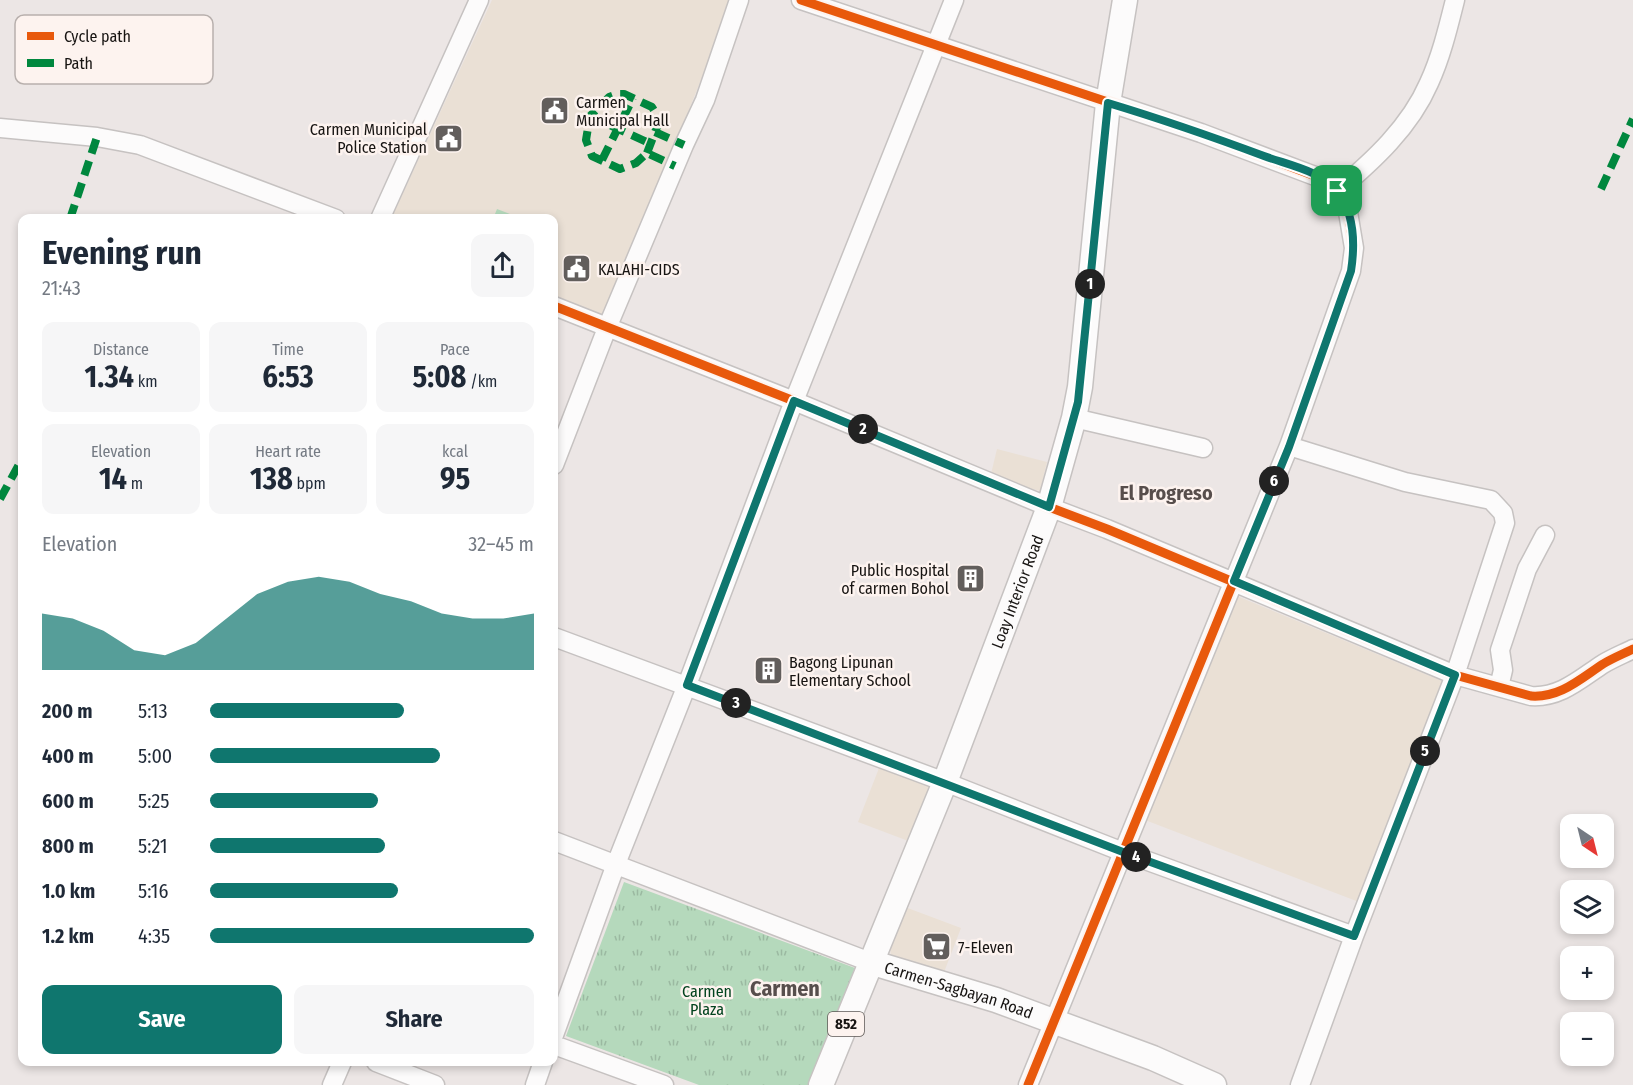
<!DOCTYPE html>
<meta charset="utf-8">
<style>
:root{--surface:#fff;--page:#f6f6f7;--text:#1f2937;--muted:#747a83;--accent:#0f766e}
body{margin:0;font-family:"Fira Sans Condensed",sans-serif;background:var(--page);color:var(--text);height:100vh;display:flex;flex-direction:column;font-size:22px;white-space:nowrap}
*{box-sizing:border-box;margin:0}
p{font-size:20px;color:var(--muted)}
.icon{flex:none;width:33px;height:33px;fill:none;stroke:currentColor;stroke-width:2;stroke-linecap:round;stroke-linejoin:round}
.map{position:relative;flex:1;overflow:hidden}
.details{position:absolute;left:18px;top:214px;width:540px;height:852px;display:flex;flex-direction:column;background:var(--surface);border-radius:12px;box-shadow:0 3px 9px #0003}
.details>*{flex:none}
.needle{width:39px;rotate:145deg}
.buttons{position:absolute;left:1560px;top:814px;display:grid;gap:12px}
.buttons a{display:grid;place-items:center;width:54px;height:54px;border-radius:12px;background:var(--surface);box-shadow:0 3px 9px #0003;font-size:30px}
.pin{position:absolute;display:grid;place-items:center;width:51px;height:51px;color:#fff;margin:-26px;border-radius:12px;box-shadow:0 3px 9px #0006}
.km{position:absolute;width:30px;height:30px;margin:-15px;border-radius:50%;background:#222;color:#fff;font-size:16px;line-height:30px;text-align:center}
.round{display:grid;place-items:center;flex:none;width:63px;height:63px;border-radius:12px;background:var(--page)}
.headline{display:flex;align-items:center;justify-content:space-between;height:102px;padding:0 24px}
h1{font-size:33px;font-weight:700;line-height:45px}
.metrics{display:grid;grid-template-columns:repeat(3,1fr);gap:9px;height:102px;padding:6px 24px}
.metrics div{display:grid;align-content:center;border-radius:12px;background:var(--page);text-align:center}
.metrics b{font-size:30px;font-weight:700}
.metrics small{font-size:16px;font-weight:400}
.metrics p{font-size:16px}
.chart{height:168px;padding:12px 24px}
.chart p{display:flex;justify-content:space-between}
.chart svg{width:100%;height:108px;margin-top:6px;fill:var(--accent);opacity:.7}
.primary-button{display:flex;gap:12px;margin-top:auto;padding:12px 24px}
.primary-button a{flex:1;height:69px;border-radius:12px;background:var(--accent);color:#fff;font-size:24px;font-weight:700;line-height:69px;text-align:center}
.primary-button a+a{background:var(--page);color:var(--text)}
ul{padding:0 24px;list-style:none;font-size:20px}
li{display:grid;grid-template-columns:96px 72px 1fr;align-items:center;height:45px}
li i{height:15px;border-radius:8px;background:var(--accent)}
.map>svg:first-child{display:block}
.commercial{fill:#eae0d5}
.park{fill:url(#park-tufts)}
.pitch{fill:#b5d9bc}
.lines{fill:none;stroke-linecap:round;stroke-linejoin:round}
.minor-casing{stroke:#c6c2c1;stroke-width:21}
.major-casing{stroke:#c6c2c1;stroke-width:27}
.minor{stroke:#fcfbfb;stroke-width:18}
.major{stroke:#fcfbfb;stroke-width:24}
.quiet{stroke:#00873e;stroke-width:8;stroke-dasharray:15 8;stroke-linecap:butt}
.cycleway-casing{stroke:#fdf3ef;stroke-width:13}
.cycleway{stroke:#e8590c;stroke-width:9}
.route-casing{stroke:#fff;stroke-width:12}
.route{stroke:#0f766e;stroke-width:8}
.labels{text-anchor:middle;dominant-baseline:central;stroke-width:5;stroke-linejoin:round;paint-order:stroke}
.shield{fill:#fdf3ef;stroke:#5c5754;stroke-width:1.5}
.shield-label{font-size:15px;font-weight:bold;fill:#171412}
.poi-label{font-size:16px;fill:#171412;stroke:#fdf3ef;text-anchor:start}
.street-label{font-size:16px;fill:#171412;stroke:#fdf3ef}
.park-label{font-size:16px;fill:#02431e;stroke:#fdf3ef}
.quarter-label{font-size:20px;font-weight:bold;fill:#574e4c;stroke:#fdf3ef}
.district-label{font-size:22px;font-weight:bold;fill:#574e4c;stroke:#fdf3ef}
.key{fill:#fdf3ef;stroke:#b8b0ad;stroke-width:1.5}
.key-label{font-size:16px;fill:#171412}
</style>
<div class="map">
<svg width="1633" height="1085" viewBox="0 0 1633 1085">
<defs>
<pattern id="park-tufts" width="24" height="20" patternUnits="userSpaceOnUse" patternTransform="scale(1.5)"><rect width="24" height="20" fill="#b5d9bc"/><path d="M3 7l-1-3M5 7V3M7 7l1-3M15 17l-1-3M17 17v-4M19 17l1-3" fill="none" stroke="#9bb9a1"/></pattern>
</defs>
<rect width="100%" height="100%" fill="#ece6e5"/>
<path class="commercial" d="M 492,0 L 733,0 L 605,319 L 554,298 L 554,219 L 391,219 Z
M 997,449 L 1047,462 L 1040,491 L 990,478 Z
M 1237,596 L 1442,681 L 1359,902 L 1145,820 Z
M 881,763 L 934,783 L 911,842 L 858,822 Z
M 905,907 L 961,928 L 941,980 L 891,957 L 890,948 Z"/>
<path class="park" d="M 624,882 L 855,968 L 811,1085 L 699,1085 L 566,1036 Z"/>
<path class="pitch" d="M 497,209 L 523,219 L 493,219 Z"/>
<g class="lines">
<defs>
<path id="minor" d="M 801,0 L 1201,133 L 1323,179 L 1337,191 L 1348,212 L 1354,248 L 1351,271 L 1289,446 L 1028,1085
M 0,128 L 97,137 L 140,145 L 336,219
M 1337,191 C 1373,161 1410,127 1429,83 C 1441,57 1448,28 1455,0
M 380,219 L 479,0
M 554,306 L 794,401 L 1049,507 L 1107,529 L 1455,675 L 1531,696 C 1560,698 1580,679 1603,664 C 1613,658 1623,654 1633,649
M 1074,418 L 1203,448
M 1289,446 L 1405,482 L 1491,500 L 1503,513 L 1505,523 L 1455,675 L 1354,936 L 1300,1085
M 554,465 L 607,328 L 684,145 L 705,100 L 739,0
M 554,637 L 945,782 L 1123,852 L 1354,936
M 1499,687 L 1503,670 L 1500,650 L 1527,569 L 1545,535
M 554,841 L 870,962
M 554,1035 L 616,864 L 687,685 L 794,401 L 954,0
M 554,1045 L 664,1085
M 376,1062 L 435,1085
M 332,1085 L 342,1062
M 535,1085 L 543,1062"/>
<g id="major">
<path id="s1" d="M 870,962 L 996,1000 L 1153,1058 L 1214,1085"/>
<path id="s2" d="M 821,1085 L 945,782 L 1049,507 L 1074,418 L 1080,387 L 1108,103 L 1125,0"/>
</g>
</defs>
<use href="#minor" class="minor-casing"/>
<use href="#major" class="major-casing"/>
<use href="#minor" class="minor"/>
<use href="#major" class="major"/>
<path class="quiet" d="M 590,116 L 651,144
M 655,132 L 684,145
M 647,153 L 657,127 L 657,115 L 652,107 L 624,94 L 617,94 L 609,97 L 590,116 L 586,140 L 592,156 L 620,169 L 636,163 L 647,153 L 675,166
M 602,160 L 633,98
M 1601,189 L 1633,119
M 70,219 L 97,137
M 0,499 L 22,459"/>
<defs>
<path id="cycleway" d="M 801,0 L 1201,133 L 1323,179 L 1337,191 L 1348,212 L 1354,248 L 1351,271 L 1289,446 L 1028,1085
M 554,306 L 794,401 L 1049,507 L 1107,529 L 1455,675 L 1531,696 C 1560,698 1580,679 1603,664 C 1613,658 1623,654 1633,649"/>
</defs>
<use href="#cycleway" class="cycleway-casing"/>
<use href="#cycleway" class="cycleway"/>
</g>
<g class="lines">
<defs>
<path id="route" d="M 1108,103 C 1161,119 1213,137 1264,156 C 1288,165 1322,171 1338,192 C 1355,215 1355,245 1351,271 L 1289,447 L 1234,581 L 1455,675 L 1354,936 L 1123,852 L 687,685 L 794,401 L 1049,507 L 1078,402 Z"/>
</defs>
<use href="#route" class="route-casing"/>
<use href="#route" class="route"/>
</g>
<defs>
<symbol id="civic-square" viewBox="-11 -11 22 22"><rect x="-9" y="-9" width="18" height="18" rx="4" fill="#625e5c" stroke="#fdf3ef"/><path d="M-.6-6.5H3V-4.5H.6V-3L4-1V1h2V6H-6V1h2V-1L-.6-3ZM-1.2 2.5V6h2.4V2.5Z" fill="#fff"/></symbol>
<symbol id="building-square" viewBox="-11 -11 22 22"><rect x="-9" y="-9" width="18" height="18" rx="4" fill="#625e5c" stroke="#fdf3ef"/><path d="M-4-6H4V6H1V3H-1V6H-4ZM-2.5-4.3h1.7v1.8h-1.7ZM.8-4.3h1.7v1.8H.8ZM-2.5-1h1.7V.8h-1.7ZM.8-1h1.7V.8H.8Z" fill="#fff"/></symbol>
<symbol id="supermarket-square" viewBox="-11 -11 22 22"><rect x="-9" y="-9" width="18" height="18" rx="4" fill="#625e5c" stroke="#fdf3ef"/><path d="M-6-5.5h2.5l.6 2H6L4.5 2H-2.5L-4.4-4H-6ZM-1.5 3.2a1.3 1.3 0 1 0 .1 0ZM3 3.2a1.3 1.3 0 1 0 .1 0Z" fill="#fff"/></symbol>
</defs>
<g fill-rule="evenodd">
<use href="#civic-square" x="538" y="94" width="33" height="33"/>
<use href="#civic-square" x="432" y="122" width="33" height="33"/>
<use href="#civic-square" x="560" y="252" width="33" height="33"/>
<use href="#building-square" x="954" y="562" width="33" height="33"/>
<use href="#building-square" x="752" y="654" width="33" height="33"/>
<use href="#supermarket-square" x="920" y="930" width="33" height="33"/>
</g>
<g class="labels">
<rect class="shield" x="828" y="1012" width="36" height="24" rx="4.5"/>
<g class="shield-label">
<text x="846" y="1024">852</text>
</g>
<g class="poi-label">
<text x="576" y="102">Carmen<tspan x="576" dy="18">Municipal Hall</tspan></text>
<text x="427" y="129" text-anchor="end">Carmen Municipal<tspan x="427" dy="18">Police Station</tspan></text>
<text x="598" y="269">KALAHI-CIDS</text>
<text x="949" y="570" text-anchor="end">Public Hospital<tspan x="949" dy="18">of carmen Bohol</tspan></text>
<text x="789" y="662">Bagong Lipunan<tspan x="789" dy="18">Elementary School</tspan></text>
<text x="958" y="947">7-Eleven</text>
</g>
<g class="street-label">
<text stroke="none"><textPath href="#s2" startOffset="531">Loay Interior Road</textPath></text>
<text stroke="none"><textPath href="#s1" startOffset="93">Carmen-Sagbayan Road</textPath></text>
</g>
<g class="park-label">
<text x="707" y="991">Carmen<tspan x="707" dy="18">Plaza</tspan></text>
</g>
<g class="quarter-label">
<text x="1166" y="493">El Progreso</text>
</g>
<g class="district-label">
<text x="785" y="988">Carmen</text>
</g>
</g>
<rect x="15" y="15" width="198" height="69" rx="9" class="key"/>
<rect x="27" y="32" width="27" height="8" fill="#e8590c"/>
<rect x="27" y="59" width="27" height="8" fill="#00873e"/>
<g class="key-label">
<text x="64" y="42">Cycle path</text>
<text x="64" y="69">Path</text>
</g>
</svg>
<div class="buttons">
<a><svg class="needle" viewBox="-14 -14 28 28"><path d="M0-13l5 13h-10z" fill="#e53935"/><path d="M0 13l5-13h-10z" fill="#747a83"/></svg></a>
<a><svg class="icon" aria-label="layers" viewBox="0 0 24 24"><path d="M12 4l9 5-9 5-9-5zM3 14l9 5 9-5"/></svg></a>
<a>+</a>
<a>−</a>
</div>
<div class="pin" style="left:1337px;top:191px;background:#1e9e55"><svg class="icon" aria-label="arrive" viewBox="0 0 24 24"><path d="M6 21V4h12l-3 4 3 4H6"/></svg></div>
<b class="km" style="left:1090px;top:284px">1</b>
<b class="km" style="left:863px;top:429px">2</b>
<b class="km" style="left:736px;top:703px">3</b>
<b class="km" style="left:1136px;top:857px">4</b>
<b class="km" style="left:1425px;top:751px">5</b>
<b class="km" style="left:1274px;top:481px">6</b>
<section class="details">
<div class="headline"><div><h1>Evening run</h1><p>21:43</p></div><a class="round"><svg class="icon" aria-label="share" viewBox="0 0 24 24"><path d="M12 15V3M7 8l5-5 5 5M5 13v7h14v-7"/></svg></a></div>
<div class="metrics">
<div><p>Distance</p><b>1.34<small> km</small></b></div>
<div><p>Time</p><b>6:53</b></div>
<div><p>Pace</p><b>5:08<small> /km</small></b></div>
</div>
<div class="metrics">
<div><p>Elevation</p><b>14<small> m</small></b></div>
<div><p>Heart rate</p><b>138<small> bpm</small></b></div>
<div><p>kcal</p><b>95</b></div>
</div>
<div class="chart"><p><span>Elevation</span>32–45 m</p>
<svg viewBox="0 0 160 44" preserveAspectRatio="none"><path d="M0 44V21L10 23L20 28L30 36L40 38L50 33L60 23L70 13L80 8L90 6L100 8L110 13L120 16L130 21L140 23L150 23L160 21V44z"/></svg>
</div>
<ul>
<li><b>200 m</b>5:13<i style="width:60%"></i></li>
<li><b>400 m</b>5:00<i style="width:71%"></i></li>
<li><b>600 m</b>5:25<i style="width:52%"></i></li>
<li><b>800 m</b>5:21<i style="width:54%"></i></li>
<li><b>1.0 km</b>5:16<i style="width:58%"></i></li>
<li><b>1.2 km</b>4:35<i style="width:100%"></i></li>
</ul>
<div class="primary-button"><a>Save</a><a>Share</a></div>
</section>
</div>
